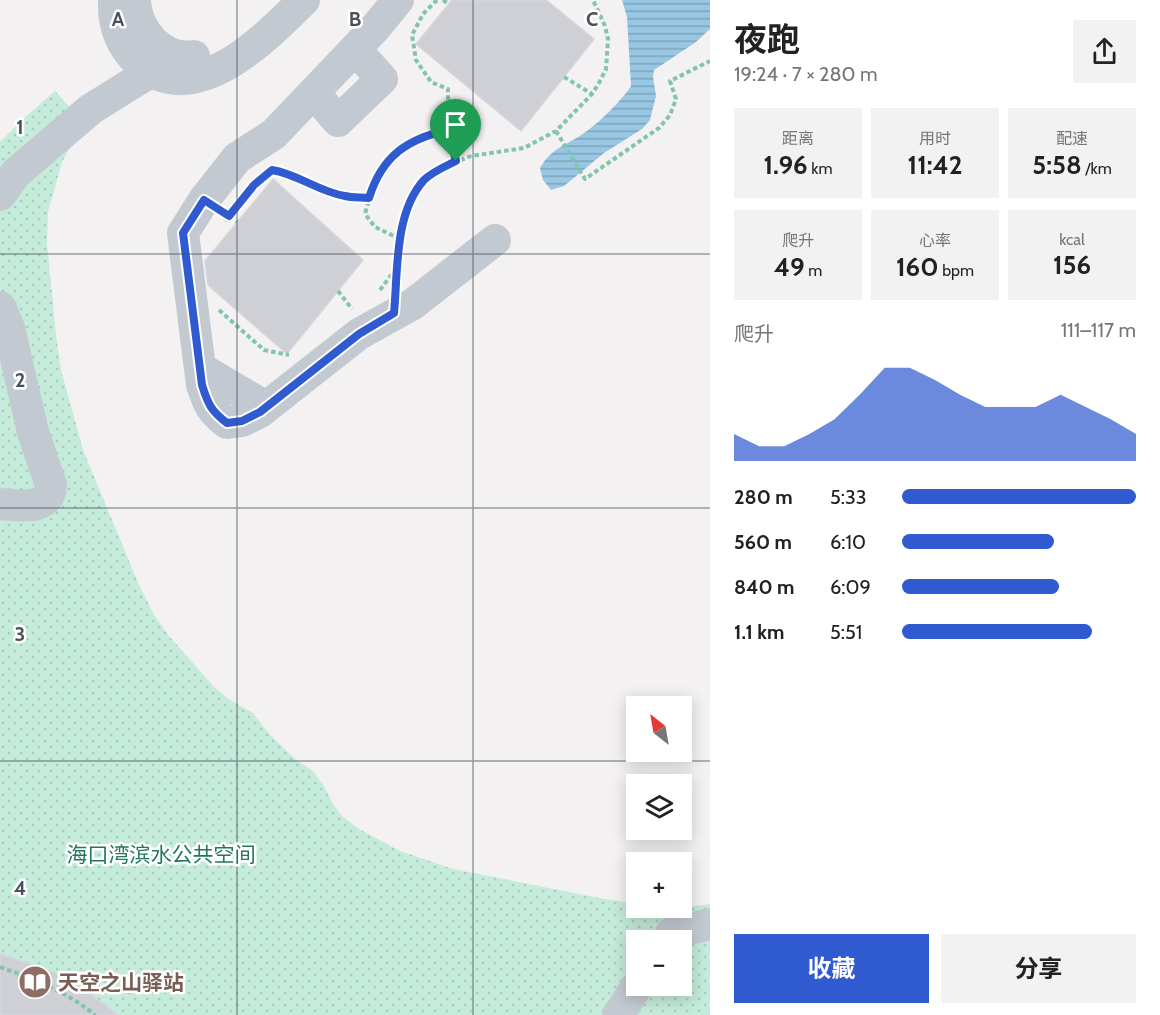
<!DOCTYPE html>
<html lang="zh">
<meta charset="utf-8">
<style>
:root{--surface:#fff;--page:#f2f2f2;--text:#222;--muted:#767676;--accent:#2f5ad0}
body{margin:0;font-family:Cabin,"Noto Sans SC",sans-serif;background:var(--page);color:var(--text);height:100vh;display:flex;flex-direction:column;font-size:22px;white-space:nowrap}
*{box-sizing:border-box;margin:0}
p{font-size:20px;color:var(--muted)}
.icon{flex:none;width:33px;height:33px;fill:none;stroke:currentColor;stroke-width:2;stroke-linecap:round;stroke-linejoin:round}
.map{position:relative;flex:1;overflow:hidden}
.sheet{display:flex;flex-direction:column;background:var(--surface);width:450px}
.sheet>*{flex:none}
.needle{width:39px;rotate:329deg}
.tools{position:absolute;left:626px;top:696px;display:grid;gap:12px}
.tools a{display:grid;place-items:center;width:66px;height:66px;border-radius:0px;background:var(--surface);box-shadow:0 3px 15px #0003;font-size:30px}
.pin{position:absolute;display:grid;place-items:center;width:51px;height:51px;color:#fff;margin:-62px -26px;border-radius:50% 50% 50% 0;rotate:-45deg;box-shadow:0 0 6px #0007}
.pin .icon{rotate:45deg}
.round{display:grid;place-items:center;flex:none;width:63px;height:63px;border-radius:0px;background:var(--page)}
.overview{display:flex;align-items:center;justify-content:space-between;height:102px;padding:0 24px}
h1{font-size:33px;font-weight:700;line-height:45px}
.stats{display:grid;grid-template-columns:repeat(3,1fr);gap:9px;height:102px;padding:6px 24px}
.stats div{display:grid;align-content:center;border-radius:0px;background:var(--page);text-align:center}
.stats b{font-size:26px;font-weight:700}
.stats small{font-size:16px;font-weight:400}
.stats p{font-size:16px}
.chart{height:168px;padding:12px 24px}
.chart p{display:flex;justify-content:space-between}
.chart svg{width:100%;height:108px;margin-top:6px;fill:var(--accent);opacity:.7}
.action{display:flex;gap:12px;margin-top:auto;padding:12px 24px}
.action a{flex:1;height:69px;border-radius:0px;background:var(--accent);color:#fff;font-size:24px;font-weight:700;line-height:69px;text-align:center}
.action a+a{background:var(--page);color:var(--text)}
ul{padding:0 24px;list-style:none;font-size:20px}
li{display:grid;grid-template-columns:96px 72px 1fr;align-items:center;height:45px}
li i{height:15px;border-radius:8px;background:var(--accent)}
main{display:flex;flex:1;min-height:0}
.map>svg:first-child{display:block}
.grass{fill:url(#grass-dots);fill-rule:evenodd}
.water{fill:url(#water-rules)}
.building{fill:#ced0d5;stroke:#d6d6db;stroke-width:1.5}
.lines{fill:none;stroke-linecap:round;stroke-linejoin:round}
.path{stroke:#81c5af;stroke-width:4;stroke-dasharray:4.5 3;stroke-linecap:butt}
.minor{stroke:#c3c9d1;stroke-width:32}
.route-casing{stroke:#fff;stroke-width:12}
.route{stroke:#2f5ad0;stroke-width:8}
.grid{fill:none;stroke:#4b515c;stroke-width:1.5;stroke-opacity:0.55}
.labels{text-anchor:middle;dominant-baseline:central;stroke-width:5;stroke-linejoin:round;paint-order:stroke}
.park-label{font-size:21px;fill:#23775a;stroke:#fff}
.education-label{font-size:21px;font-weight:bold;fill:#785e54;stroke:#fff;text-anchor:start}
.grid-label{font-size:20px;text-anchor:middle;font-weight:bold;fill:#4b515c;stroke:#fff;stroke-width:5;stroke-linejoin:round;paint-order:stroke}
</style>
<main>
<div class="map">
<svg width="710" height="1015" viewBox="0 0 710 1015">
<defs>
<pattern id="grass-dots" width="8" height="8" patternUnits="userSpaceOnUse" patternTransform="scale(1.5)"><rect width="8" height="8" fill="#c5ebda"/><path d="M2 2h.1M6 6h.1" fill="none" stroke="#abcbbe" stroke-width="1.8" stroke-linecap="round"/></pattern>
<pattern id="water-rules" width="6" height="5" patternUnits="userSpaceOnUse" patternTransform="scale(1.5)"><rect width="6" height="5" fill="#98c7e3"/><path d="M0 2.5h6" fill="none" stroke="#7ea4bb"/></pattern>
</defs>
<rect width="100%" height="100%" fill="#f3f1f1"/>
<path class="grass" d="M 55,91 L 88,128 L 72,144 L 62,162 L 48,212 L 47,244 L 56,335 L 61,370 L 83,450 L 139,585 L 154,615 L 169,636 L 214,687 L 230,700 L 253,713 L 270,735 L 295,759 L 313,771 L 324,786 L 333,804 L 343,817 L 359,829 L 400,851 L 453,869 L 599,898 L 636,904 L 636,908 L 670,909 L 710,904 L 710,1015 L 0,1015 L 0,142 L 23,119 ZM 636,940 L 681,940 L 681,986 L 636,986 Z"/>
<path class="water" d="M 622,0 L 710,0 L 710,29 L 696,42 L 654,70 L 653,77 L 656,96 L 650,120 L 642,129 L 604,153 L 564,186 L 551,190 L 543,180 L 540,168 C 552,147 566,146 584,133 C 597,125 623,99 631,86 L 627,17 Z"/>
<path class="building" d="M 452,0 L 546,0 L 594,39 L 521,131 L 416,44 Z
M 273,179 L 363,260 L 287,354 L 208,285 L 205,261 Z
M 0,954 L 53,972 L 86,991 L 118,1015 L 0,1015 Z"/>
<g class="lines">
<path class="path" d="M 437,0 L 423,14 L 412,35 L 416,60 L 431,82 L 448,89 L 448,137 L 456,161
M 443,0 L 449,4
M 564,77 L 592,94
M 556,131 L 585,179 L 659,128 L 670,115 L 676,99 L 670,81 L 710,61
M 228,215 L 229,216 L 254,185 L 272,170 C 298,173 319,192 345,196 C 353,198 361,197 369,198
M 225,221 L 229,216 L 237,222
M 400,239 L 375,227 L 365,214 C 378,163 395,141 448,130
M 397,283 L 400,239 L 404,217 L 425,179 L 444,167 L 471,156 L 524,148 L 556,131 L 592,94 L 599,83 L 606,69 L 608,39 L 605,26 L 593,0
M 380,290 L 397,267
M 338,291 L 352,309
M 219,310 L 264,350 L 289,355
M 0,967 C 34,979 67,992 95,1015"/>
<path class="minor" d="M 114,0 C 113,24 120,45 138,62 C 195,112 264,39 304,0
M 135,0 C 136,30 162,61 194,56
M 398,0 L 376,27 L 274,134 L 237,158 L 204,200 L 183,233 L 202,385 C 208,403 211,411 227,423 L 242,421 L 260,412 L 359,334 L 413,304 L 495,240
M 314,93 L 338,121 L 382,79 L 355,49
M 0,195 L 16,173 L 91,109 L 176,56
M 0,307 L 9,328 L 33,432 L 51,485 C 51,512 18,505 0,504
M 200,368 L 266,407
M 671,933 L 710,924
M 618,1015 L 637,986"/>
</g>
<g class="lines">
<defs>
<path id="route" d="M 448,130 L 456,161 C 446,166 432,172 424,180 C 394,213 398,272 394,313 L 359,334 L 260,412 L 242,421 L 227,423 C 211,411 208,404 202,385 L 183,233 L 204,200 L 229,216 L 254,185 L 272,170 C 298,174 319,192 345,196 C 353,198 361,197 369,198 C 382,156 407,139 448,130 Z"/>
</defs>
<use href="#route" class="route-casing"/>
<use href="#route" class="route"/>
</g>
<path class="grid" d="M 237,0 L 237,1015M 473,0 L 473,1015M 0,254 L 710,254M 0,508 L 710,508M 0,761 L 710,761"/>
<defs>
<symbol id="library-disc" viewBox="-11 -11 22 22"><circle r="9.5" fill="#8d6e63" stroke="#fff"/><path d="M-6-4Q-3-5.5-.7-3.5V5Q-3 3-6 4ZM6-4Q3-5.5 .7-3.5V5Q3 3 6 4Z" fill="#fff"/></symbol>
</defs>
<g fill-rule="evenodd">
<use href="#library-disc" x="16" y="963" width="38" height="38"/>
</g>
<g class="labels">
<g class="park-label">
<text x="161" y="854">海口湾滨水公共空间</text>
</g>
<g class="education-label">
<text x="58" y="982">天空之山驿站</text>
</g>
</g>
<g class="grid-label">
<text x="118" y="26">A</text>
<text x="355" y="26">B</text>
<text x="592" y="26">C</text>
<text x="20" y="134">1</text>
<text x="20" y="387">2</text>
<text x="20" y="641">3</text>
<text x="20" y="895">4</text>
</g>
</svg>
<div class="tools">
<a><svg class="needle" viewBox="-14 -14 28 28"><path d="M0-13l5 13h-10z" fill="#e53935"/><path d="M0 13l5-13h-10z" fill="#767676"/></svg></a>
<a><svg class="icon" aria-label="layers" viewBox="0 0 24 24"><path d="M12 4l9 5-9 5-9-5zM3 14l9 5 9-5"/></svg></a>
<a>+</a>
<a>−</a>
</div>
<div class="pin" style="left:456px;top:161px;background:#1e9e55"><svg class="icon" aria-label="arrive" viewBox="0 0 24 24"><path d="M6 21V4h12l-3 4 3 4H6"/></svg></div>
</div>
<section class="sheet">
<div class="overview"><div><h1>夜跑</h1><p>19:24 · 7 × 280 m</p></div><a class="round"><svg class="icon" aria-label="share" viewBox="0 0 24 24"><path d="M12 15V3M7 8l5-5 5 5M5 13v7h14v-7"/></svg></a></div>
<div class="stats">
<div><p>距离</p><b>1.96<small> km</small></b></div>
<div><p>用时</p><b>11:42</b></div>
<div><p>配速</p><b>5:58<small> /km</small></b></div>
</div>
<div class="stats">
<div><p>爬升</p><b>49<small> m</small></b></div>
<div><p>心率</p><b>160<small> bpm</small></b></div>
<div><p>kcal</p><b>156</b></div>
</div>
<div class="chart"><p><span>爬升</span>111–117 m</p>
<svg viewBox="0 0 160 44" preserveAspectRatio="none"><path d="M0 44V33L10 38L20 38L30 33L40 27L50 17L60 6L70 6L80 11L90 17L100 22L110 22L120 22L130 17L140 22L150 27L160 33V44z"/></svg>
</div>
<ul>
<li><b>280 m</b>5:33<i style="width:100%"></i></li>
<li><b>560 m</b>6:10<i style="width:65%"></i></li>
<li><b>840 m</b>6:09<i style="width:67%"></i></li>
<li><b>1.1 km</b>5:51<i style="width:81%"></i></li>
</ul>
<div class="action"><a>收藏</a><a>分享</a></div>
</section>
</main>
